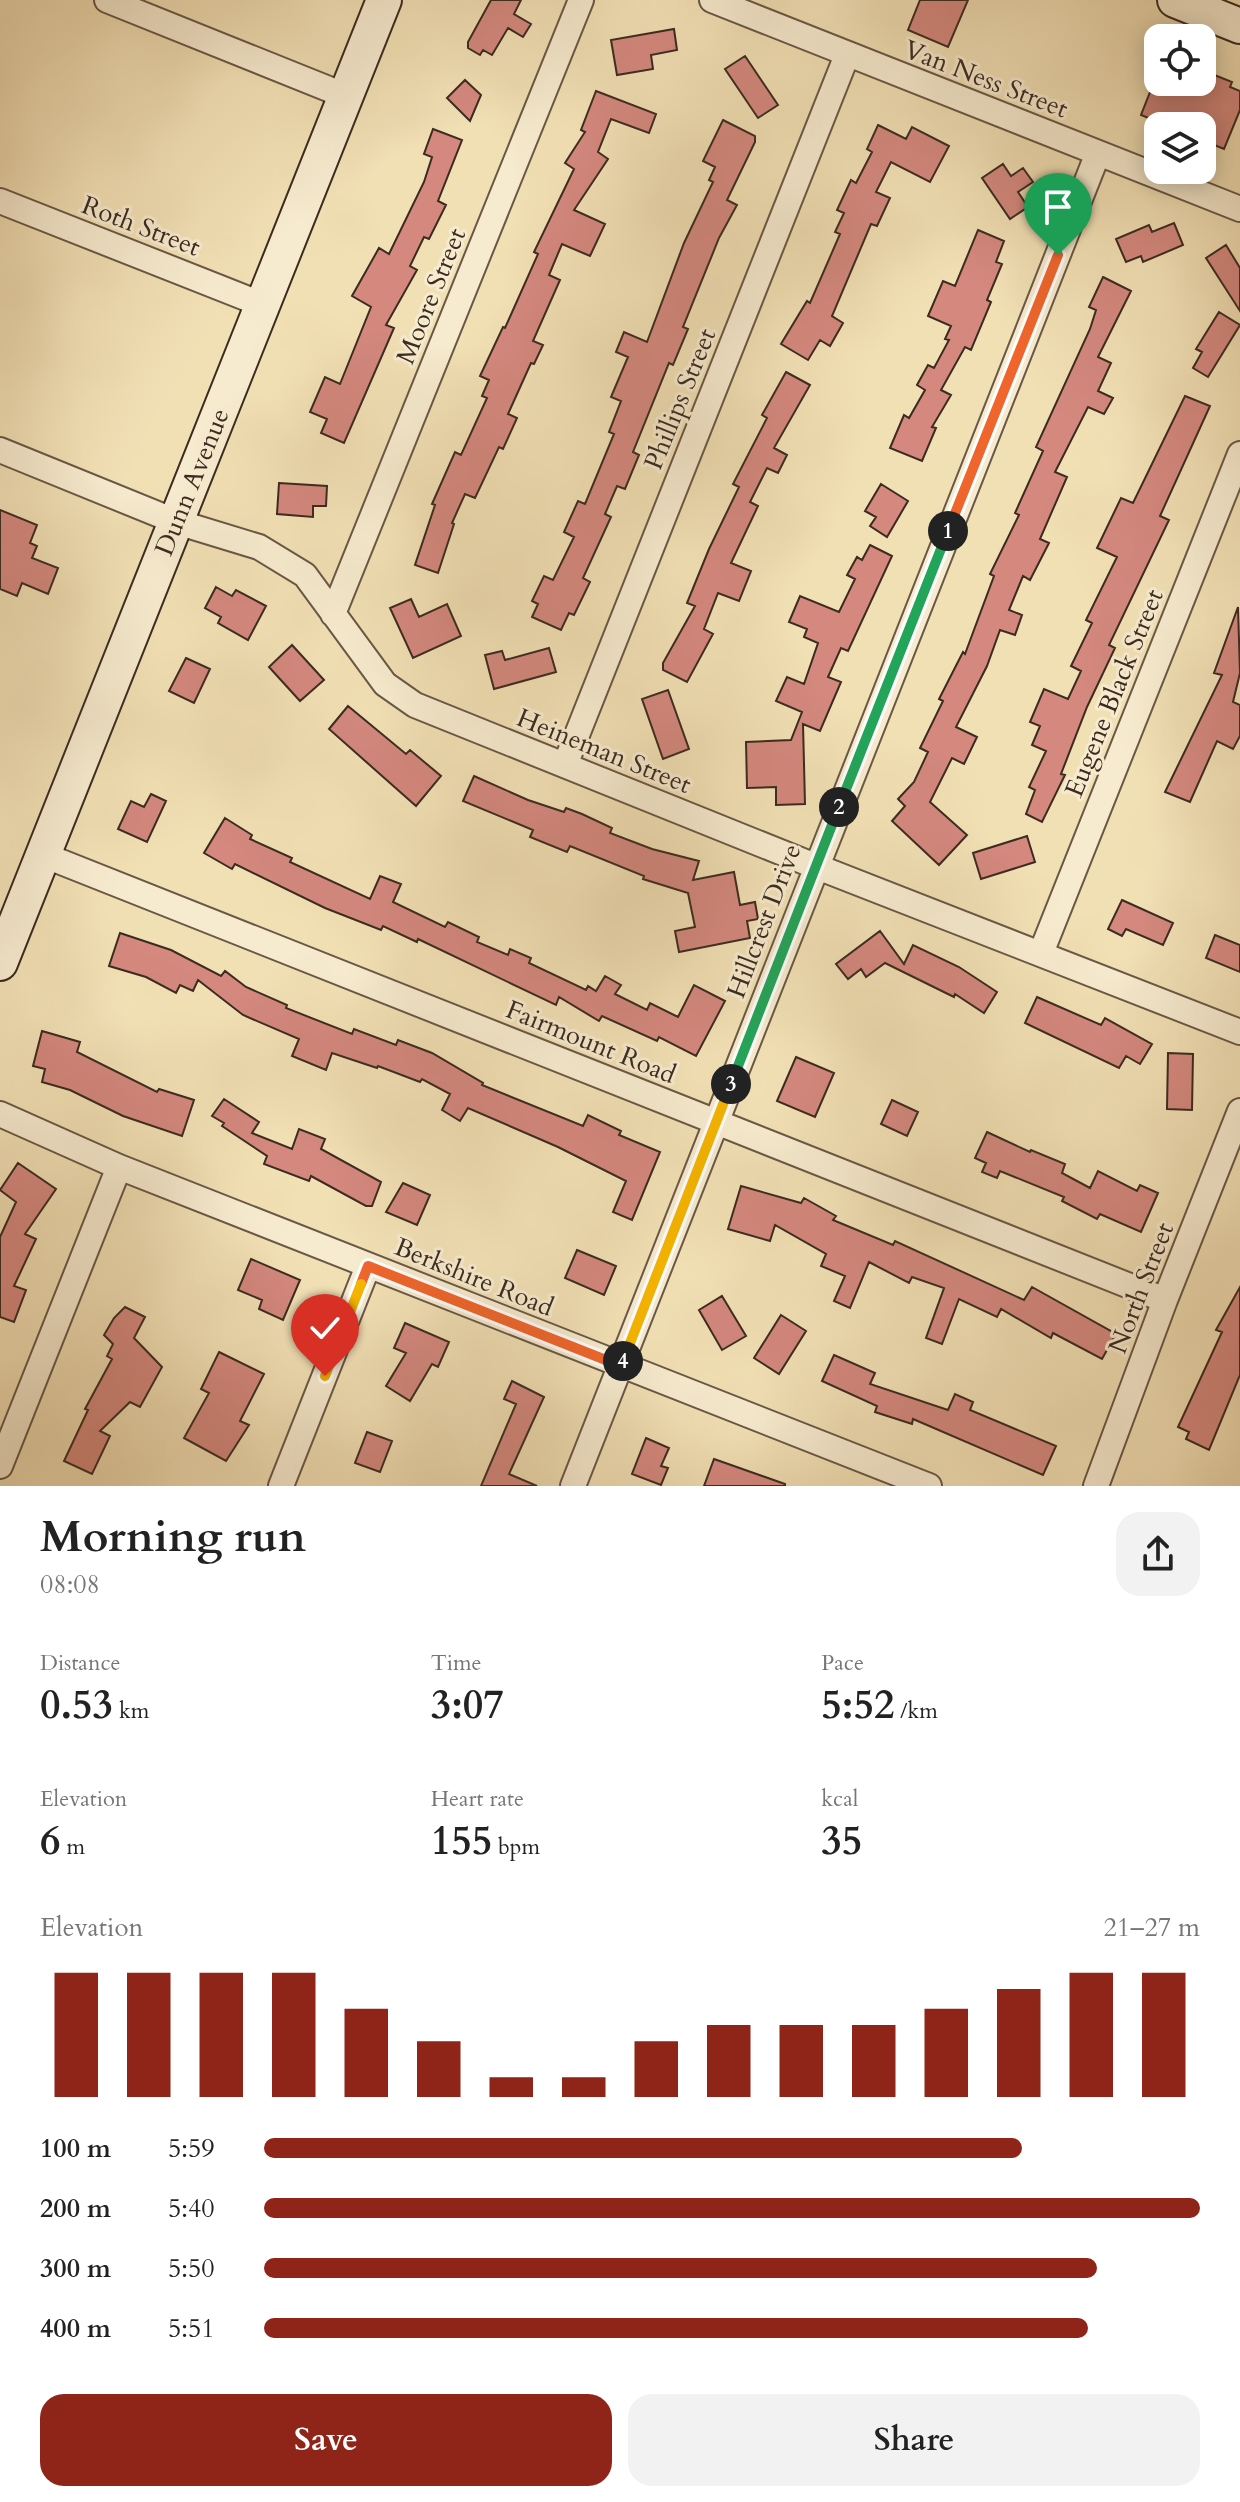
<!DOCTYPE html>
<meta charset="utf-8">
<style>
:root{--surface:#fff;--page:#f2f2f2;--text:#222;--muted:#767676;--accent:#8f2418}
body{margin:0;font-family:Cardo,serif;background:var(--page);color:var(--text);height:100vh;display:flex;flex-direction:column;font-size:30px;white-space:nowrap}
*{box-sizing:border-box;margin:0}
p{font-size:26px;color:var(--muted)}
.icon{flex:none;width:44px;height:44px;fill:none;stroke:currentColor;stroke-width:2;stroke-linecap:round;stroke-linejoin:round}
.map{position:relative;height:1486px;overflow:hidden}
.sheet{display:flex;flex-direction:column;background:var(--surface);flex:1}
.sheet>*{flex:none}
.tools{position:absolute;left:1144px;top:24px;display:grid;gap:16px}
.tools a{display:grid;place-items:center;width:72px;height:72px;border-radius:16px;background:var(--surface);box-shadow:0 4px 20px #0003;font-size:40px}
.pin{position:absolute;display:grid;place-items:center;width:68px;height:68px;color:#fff;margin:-82px -34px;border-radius:50% 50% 50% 0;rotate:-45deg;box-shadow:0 0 8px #0007}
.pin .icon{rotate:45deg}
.km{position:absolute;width:40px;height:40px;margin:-20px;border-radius:50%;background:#222;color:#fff;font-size:22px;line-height:40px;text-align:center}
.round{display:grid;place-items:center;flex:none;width:84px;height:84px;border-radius:24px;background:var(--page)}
.head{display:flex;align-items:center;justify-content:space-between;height:136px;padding:0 40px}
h1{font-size:44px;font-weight:700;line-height:60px}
.stats{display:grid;grid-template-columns:repeat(3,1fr);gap:12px;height:136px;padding:8px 40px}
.stats div{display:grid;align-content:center}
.stats b{font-size:40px;font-weight:700}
.stats small{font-size:22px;font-weight:400}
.stats p{font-size:22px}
.chart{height:224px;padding:16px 40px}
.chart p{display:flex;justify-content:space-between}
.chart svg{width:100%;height:144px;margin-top:8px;stroke:var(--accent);stroke-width:6}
.primary-button{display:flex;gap:16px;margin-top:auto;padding:16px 40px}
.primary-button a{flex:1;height:92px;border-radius:24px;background:var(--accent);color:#fff;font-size:32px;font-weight:700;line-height:92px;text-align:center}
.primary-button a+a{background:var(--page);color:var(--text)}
ul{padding:0 40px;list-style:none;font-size:26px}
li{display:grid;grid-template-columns:128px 96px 1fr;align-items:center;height:60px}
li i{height:20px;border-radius:10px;background:var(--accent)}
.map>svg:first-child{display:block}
.building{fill:#d4887e;stroke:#3b2b20;stroke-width:2}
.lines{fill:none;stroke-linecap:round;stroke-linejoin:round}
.minor-casing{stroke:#695845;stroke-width:28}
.secondary-casing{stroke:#3b2b20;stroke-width:38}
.minor{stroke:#f7ebcf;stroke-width:24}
.secondary{stroke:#f7ebcf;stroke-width:34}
.split-1-casing{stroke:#fff;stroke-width:16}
.split-2-casing{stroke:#fff;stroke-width:16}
.split-3-casing{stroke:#fff;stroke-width:16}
.split-4-casing{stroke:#fff;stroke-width:16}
.split-5-casing{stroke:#fff;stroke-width:16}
.split-6-casing{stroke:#fff;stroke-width:16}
.split-1{stroke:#f0652b;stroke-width:10}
.split-2{stroke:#22a559;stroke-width:10}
.split-3{stroke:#22a559;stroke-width:10}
.split-4{stroke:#f5b400;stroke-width:10}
.split-5{stroke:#f0652b;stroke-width:10}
.split-6{stroke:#f5b400;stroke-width:10}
.labels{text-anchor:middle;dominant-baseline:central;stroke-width:6;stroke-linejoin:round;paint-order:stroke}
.street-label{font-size:26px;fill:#3b2b20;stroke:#f7ebcf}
</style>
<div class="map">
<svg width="1240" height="1486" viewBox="0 0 1240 1486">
<rect width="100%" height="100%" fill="#f2e0b5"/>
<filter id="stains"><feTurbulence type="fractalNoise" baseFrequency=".0025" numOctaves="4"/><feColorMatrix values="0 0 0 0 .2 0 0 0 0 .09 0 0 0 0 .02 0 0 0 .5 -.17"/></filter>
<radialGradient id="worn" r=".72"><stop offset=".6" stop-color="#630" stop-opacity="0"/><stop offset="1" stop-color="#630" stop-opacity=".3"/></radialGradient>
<path class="building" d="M 491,0 L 521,0 L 514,14 L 531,24 L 523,37 L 508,28 L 492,55 L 483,50 L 480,55 L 468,48 L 468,42 Z
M 920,0 L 968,0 L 948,47 L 908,30 Z
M 674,29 L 677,50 L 651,55 L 653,69 L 617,75 L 611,40 Z
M 745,56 L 778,105 L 758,118 L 725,69 Z
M 1202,70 L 1232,82 L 1230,87 L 1240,91 L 1240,110 L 1224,149 L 1202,140 L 1202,126 L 1168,126 L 1141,115 L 1154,82 L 1202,82 Z
M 465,80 L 481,95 L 470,121 L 447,98 Z
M 596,91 L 656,114 L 649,133 L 611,119 L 598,152 L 608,159 L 574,210 L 605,224 L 590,256 L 562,244 L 549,275 L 560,280 L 533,341 L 543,345 L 534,364 L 531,363 L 508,414 L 517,418 L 503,449 L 499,447 L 475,498 L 465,494 L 452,523 L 454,524 L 438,573 L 415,565 L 435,505 L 432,504 L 455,452 L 461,455 L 487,398 L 482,396 L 489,380 L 480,376 L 503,327 L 505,328 L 538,254 L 534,252 L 574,169 L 565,163 L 585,132 L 581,130 Z
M 723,120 L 755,136 L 755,142 L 727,200 L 737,205 L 719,238 L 683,327 L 688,329 L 673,365 L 669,363 L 633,452 L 639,455 L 625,489 L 617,486 L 605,514 L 611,517 L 583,578 L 590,582 L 574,615 L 569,613 L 561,630 L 532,617 L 538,604 L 532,601 L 544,576 L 553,580 L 574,537 L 564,532 L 578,501 L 585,504 L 614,434 L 609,432 L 621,401 L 611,397 L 628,357 L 616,352 L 624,332 L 647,342 L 684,243 L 713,182 L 709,180 L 715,167 L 703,161 Z
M 878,125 L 906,139 L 912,127 L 949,146 L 930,182 L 891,162 L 876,192 L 890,198 L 877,226 L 871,224 L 832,316 L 843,323 L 830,346 L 820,340 L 808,360 L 781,344 L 807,301 L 810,303 L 840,234 L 835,232 L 844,213 L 837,210 L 851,180 L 856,183 L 872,152 L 867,149 Z
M 433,129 L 462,140 L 438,201 L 446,205 L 429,239 L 424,237 L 410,266 L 417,270 L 386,325 L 394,328 L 344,443 L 321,433 L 327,419 L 310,412 L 325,377 L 340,384 L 371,307 L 352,296 L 379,248 L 389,254 L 424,182 L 432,157 L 424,154 Z
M 1003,164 L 1011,176 L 1023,168 L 1033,182 L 1018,192 L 1028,207 L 1010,219 L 982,178 Z
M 1174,223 L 1183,245 L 1143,262 L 1141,256 L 1126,262 L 1116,239 L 1149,225 L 1152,232 Z
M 978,230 L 1004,241 L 996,262 L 1002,264 L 987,300 L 991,302 L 971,350 L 965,347 L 941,390 L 951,395 L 932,427 L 936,428 L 922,461 L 890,448 L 904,415 L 909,418 L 925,390 L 917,385 L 928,365 L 934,368 L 949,340 L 945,339 L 951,326 L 928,316 L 943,281 L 955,286 Z
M 1226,245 L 1240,268 L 1240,311 L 1206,258 Z
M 1103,277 L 1131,291 L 1098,357 L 1111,363 L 1098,391 L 1113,398 L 1104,414 L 1088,407 L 1055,472 L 1067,477 L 1040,539 L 1049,543 L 1030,580 L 1023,576 L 1009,610 L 1022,615 L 1015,635 L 1000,630 L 987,666 L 956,727 L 977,737 L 964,764 L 952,758 L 930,802 L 967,835 L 939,865 L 892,821 L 905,806 L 898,799 L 914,782 L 928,752 L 920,748 L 943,701 L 939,699 L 963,652 L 965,654 L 994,576 L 990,574 L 1019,515 L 1015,513 L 1043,451 L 1036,447 L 1090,329 L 1096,310 L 1089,307 Z
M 1219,312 L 1240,325 L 1208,377 L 1193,368 L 1202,352 L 1196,349 Z
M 786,372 L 810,385 L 774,448 L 787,455 L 778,473 L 767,468 L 750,502 L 758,506 L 731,563 L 751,571 L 739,601 L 718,593 L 704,629 L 713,634 L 687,682 L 663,670 L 663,663 L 695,606 L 687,603 L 709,549 L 739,487 L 733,484 L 767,418 L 762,415 Z
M 1185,396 L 1210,406 L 1160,516 L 1169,520 L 1109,645 L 1115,648 L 1087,707 L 1061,774 L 1065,775 L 1042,822 L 1026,814 L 1035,790 L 1029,787 L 1046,751 L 1032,745 L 1040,726 L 1030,722 L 1044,689 L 1068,699 L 1081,671 L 1071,666 L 1092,623 L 1086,620 L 1117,557 L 1097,548 L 1121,498 L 1133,503 Z
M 279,483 L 327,486 L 326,506 L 313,506 L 313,517 L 277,514 Z
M 881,484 L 908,501 L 887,537 L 870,526 L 876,517 L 865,511 Z
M 0,510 L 37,525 L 30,543 L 37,546 L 32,558 L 58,568 L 48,594 L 22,583 L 17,596 L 0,589 Z
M 870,545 L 892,556 L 848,651 L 841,648 L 828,677 L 841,682 L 820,731 L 803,724 L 805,804 L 776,805 L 776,787 L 747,788 L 746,742 L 791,740 L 802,712 L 776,701 L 787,677 L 804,684 L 818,643 L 804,637 L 807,629 L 789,622 L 800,596 L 839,612 L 855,579 L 847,575 L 857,557 L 862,560 Z
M 216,587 L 232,596 L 236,590 L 266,606 L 248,640 L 218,623 L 221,617 L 205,608 Z
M 411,599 L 419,617 L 447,604 L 461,636 L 413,658 L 390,608 Z
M 1238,607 L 1240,673 L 1233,702 L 1240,705 L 1240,736 L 1233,749 L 1217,741 L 1190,802 L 1165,792 L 1222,675 L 1214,673 Z
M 292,645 L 324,680 L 300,701 L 269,667 Z
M 549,648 L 556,672 L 494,689 L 485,655 L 502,651 L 505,660 Z
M 186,658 L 210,669 L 194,703 L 169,691 Z
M 668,690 L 689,749 L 663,759 L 642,699 Z
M 348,706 L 406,754 L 410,750 L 441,776 L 416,806 L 329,729 Z
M 474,776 L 528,800 L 564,812 L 566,808 L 582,814 L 612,828 L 610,833 L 652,849 L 699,861 L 693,880 L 734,872 L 740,905 L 755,902 L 758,919 L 747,921 L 750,938 L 679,952 L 675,931 L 695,927 L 688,893 L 643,879 L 644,876 L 570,846 L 567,852 L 530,837 L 533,830 L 463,801 Z
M 151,794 L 166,801 L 147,842 L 118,829 L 131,801 L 144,807 Z
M 225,818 L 252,835 L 250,839 L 292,858 L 290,862 L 370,899 L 380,876 L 401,884 L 393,902 L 445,927 L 448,922 L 479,937 L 477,942 L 508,955 L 510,949 L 531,958 L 529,963 L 586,990 L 588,986 L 596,991 L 605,976 L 621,985 L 615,994 L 647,1010 L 650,1003 L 678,1017 L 694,985 L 725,1001 L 696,1056 L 659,1037 L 657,1041 L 602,1016 L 599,1021 L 559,997 L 556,1005 L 418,939 L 417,942 L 383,926 L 381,930 L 325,908 L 235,864 L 232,869 L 204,853 Z
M 1027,836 L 1035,862 L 981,879 L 973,853 Z
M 1122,900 L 1173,923 L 1163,945 L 1126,929 L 1122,936 L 1108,929 Z
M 880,931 L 904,964 L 913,945 L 959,967 L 997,992 L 984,1013 L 955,994 L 954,997 L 885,963 L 866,977 L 861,969 L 848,979 L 836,964 Z
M 120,933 L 171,950 L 221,976 L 225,971 L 246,987 L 287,1005 L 286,1008 L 352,1034 L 354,1029 L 396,1045 L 398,1040 L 432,1053 L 483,1083 L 482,1085 L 583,1126 L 588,1115 L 621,1131 L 619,1135 L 660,1152 L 632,1220 L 613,1212 L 626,1181 L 558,1147 L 468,1108 L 460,1121 L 442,1110 L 450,1094 L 422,1079 L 420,1082 L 378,1066 L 377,1068 L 332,1053 L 326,1070 L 292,1056 L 299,1039 L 243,1015 L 198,980 L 193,991 L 180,985 L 176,993 L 146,977 L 109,966 Z
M 1215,935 L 1240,945 L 1240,972 L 1206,958 Z
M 1037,997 L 1101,1025 L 1105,1018 L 1152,1044 L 1140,1064 L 1126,1056 L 1119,1068 L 1025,1023 Z
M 42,1031 L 80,1042 L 77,1052 L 157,1092 L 159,1089 L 194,1100 L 182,1136 L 123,1116 L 70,1090 L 42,1082 L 45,1069 L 33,1066 Z
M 1168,1053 L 1193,1054 L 1192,1110 L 1167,1109 Z
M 796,1057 L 834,1073 L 815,1117 L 777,1101 Z
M 224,1099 L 259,1122 L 252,1133 L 292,1149 L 299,1129 L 325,1139 L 321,1149 L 381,1182 L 372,1206 L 366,1206 L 311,1176 L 309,1181 L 264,1164 L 267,1156 L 222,1126 L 224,1123 L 212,1116 Z
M 892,1100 L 918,1112 L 907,1136 L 881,1124 Z
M 987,1132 L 1030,1152 L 1031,1150 L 1065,1164 L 1062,1173 L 1090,1188 L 1098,1171 L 1137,1191 L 1140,1185 L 1158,1193 L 1141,1232 L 1100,1214 L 1097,1219 L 1062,1201 L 1064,1197 L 1000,1171 L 997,1178 L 982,1172 L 986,1163 L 975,1158 Z
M 18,1163 L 56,1189 L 25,1234 L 36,1239 L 14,1286 L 26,1290 L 14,1322 L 0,1317 L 0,1237 L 16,1202 L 0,1190 Z
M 403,1183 L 430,1195 L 417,1225 L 386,1212 Z
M 741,1186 L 801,1203 L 804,1198 L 836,1216 L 833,1220 L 893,1245 L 895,1241 L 1024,1300 L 1032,1287 L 1116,1334 L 1102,1359 L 1053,1333 L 1051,1338 L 1001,1309 L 997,1317 L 959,1299 L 942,1344 L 926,1338 L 944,1288 L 912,1277 L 909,1283 L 869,1262 L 850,1308 L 834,1301 L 845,1276 L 821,1266 L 826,1254 L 775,1225 L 770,1241 L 728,1229 Z
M 577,1250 L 616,1266 L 604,1295 L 565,1278 Z
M 251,1259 L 300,1280 L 283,1320 L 259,1309 L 262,1300 L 238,1290 Z
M 1240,1287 L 1240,1375 L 1209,1450 L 1186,1439 L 1189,1432 L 1178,1427 L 1222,1332 L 1216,1330 Z
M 722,1296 L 746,1336 L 722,1350 L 699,1310 Z
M 125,1307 L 145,1317 L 134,1338 L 162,1367 L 140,1407 L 130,1402 L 100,1431 L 110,1436 L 92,1474 L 64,1461 L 88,1410 L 85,1409 L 112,1359 L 107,1356 L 113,1344 L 104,1335 L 114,1318 Z
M 781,1315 L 806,1331 L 779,1374 L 754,1358 Z
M 405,1323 L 449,1342 L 438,1367 L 432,1364 L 410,1401 L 386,1386 L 406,1353 L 394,1348 Z
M 219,1352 L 264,1374 L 240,1421 L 249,1425 L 226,1461 L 184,1438 L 209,1393 L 201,1389 Z
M 834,1355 L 875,1373 L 870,1384 L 948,1410 L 955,1394 L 973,1402 L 970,1410 L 1056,1446 L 1043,1475 L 913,1419 L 912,1424 L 875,1412 L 877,1406 L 822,1381 Z
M 512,1381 L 544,1397 L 509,1474 L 537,1486 L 481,1486 L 516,1404 L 504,1399 Z
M 367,1432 L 392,1441 L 380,1472 L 355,1463 Z
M 646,1438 L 669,1448 L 661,1466 L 668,1468 L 661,1485 L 632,1474 Z
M 714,1459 L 785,1484 L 785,1486 L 704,1486 Z"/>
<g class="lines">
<defs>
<path id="minor" d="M 107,0 L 346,96
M 712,0 L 1240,209
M 0,201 L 261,304
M 0,450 L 177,522 L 259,547 L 305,575 L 385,684 L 415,705 L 815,866 L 1240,1032
M 333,614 L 581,0
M 565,765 L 847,55
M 41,854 L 1165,1300
M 1041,953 L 1240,454
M 0,1114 L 119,1167 L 929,1486
M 0,1466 L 119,1167
M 281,1486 L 368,1266
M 573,1486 L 1098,153
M 1096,1486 L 1165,1300 L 1240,1111"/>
<path id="secondary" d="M 1175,0 L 1240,26
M 0,963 L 384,0"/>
</defs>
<use href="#minor" class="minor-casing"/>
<use href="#secondary" class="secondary-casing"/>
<use href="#minor" class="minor"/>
<use href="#secondary" class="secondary"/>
</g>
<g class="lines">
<defs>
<path id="split-1" d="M 948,531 L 1058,255"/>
<path id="split-2" d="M 839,807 L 948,531"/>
<path id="split-3" d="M 731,1084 L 839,807"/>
<path id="split-4" d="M 623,1361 L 731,1084"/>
<path id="split-5" d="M 361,1284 L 368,1266 L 621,1366 L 623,1361"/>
<path id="split-6" d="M 325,1376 L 361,1284"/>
</defs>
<use href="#split-1" class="split-1-casing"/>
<use href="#split-2" class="split-2-casing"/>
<use href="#split-3" class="split-3-casing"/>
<use href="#split-4" class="split-4-casing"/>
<use href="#split-5" class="split-5-casing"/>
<use href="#split-6" class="split-6-casing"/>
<use href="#split-1" class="split-1"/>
<use href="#split-2" class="split-2"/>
<use href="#split-3" class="split-3"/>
<use href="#split-4" class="split-4"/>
<use href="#split-5" class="split-5"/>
<use href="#split-6" class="split-6"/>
</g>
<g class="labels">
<g class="street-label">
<text transform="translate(986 79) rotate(21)">Van Ness Street</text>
<text transform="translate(141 226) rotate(21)">Roth Street</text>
<text transform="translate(431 296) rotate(-68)">Moore Street</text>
<text transform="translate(680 399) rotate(-68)">Phillips Street</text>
<text transform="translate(192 482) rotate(-68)">Dunn Avenue</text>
<text transform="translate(1114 693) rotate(-68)">Eugene Black Street</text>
<text transform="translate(604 751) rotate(22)">Heineman Street</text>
<text transform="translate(764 921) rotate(-69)">Hillcrest Drive</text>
<text transform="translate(591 1042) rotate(22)">Fairmount Road</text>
<text transform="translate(474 1277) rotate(22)">Berkshire Road</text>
<text transform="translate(1141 1288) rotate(-69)">North Street</text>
</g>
</g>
<rect width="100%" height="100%" filter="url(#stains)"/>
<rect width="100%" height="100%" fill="url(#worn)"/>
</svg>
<div class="tools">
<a><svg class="icon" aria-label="locate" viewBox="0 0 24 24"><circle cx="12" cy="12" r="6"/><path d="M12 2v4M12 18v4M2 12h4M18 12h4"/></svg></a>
<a><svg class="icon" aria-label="layers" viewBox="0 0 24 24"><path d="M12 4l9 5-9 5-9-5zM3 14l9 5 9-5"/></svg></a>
</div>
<div class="pin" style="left:1058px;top:255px;background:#1e9e55"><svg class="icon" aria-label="arrive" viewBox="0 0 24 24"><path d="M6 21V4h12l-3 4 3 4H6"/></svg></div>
<div class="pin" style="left:325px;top:1376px;background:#d93025"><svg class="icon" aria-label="check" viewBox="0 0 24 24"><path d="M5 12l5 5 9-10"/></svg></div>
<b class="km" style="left:948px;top:531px">1</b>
<b class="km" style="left:839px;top:807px">2</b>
<b class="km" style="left:731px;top:1084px">3</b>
<b class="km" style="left:623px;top:1361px">4</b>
</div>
<section class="sheet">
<div class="head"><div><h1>Morning run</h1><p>08:08</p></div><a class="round"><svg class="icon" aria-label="share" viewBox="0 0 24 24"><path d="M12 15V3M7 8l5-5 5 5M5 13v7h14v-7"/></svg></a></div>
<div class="stats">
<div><p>Distance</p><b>0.53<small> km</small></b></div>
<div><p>Time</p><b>3:07</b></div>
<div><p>Pace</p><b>5:52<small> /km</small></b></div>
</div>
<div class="stats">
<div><p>Elevation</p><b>6<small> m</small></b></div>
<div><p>Heart rate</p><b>155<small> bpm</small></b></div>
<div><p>kcal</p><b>35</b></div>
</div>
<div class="chart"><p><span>Elevation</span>21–27 m</p>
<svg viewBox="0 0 160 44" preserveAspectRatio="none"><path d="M5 44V6M15 44V6M25 44V6M35 44V6M45 44V17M55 44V27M65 44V38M75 44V38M85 44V27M95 44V22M105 44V22M115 44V22M125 44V17M135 44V11M145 44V6M155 44V6"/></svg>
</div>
<ul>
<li><b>100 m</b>5:59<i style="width:81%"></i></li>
<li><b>200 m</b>5:40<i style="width:100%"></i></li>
<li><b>300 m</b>5:50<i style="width:89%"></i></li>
<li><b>400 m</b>5:51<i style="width:88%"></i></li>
</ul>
<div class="primary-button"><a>Save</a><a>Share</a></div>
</section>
